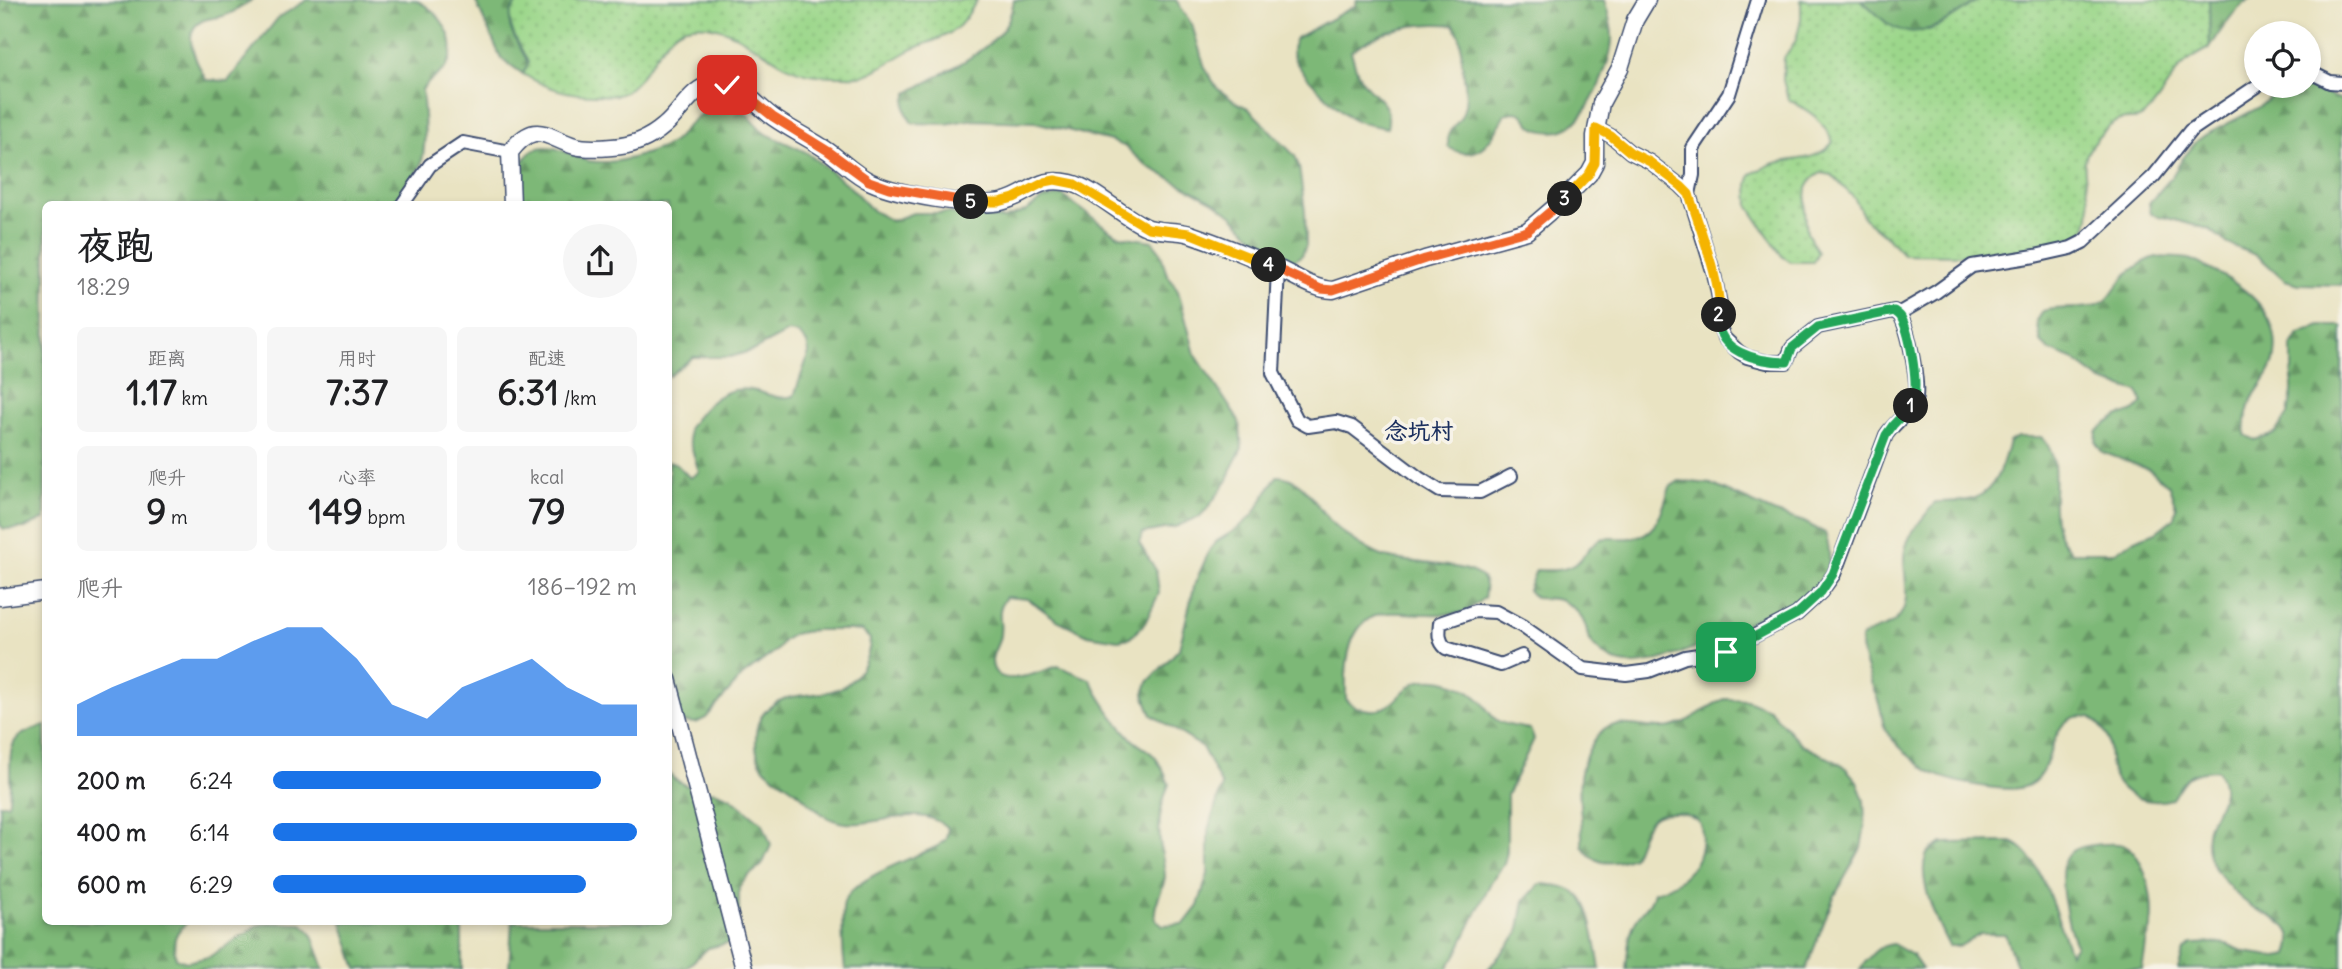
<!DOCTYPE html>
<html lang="zh">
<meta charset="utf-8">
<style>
:root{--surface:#fff;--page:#f6f6f6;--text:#202124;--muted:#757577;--accent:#1a73e8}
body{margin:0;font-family:Delius,"LXGW WenKai TC",sans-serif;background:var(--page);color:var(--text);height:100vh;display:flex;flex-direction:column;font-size:26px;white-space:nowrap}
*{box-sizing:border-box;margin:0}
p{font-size:23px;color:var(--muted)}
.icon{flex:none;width:38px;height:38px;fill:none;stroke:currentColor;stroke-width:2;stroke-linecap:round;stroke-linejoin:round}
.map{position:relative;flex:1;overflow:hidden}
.details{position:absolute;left:42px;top:201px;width:630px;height:724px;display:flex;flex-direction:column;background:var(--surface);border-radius:10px;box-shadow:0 4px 10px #0003}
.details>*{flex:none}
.tools{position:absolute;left:2244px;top:21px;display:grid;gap:14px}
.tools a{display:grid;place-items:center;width:77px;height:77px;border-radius:50%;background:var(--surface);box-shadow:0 4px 10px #0003;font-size:35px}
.pin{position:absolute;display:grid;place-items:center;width:60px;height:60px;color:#fff;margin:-30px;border-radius:14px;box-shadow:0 4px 10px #0006}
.km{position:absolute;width:35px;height:35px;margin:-18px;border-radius:50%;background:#222;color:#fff;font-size:19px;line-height:35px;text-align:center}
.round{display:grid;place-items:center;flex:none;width:74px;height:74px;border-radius:37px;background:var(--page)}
.overview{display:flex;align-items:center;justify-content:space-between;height:119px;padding:0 35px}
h1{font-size:38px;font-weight:700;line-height:52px}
.metrics{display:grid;grid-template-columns:repeat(3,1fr);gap:10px;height:119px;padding:7px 35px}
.metrics div{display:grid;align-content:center;border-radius:10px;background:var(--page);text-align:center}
.metrics b{font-size:35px;font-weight:700}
.metrics small{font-size:19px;font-weight:400}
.metrics p{font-size:19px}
.chart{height:196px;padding:14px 35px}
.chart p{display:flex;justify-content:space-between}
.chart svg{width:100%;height:126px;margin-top:7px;fill:var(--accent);opacity:.7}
ul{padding:0 35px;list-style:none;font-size:23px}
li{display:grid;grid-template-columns:112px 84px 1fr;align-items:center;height:52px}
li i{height:18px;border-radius:9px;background:var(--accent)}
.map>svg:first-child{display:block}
.grass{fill:url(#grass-dots);stroke:#5c8374;stroke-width:2}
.forest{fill:url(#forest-firs);stroke:#4c746a;stroke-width:2}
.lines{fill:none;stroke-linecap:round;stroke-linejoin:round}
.minor-casing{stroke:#3a4a6d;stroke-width:16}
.tertiary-casing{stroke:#3a4a6d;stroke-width:19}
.minor{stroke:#fff;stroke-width:12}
.tertiary{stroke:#fff;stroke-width:16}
.split-1-casing{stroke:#fff;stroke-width:14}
.split-2-casing{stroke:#fff;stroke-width:14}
.split-3-casing{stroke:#fff;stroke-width:14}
.split-4-casing{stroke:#fff;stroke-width:14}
.split-5-casing{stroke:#fff;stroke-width:14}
.split-6-casing{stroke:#fff;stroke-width:14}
.split-1{stroke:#22a559;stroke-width:9}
.split-2{stroke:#22a559;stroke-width:9}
.split-3{stroke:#f5b400;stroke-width:9}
.split-4{stroke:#f0652b;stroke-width:9}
.split-5{stroke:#f5b400;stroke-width:9}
.split-6{stroke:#f0652b;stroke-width:9}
.labels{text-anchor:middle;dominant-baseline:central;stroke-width:7;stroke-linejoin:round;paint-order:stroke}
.quarter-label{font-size:23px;font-weight:bold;fill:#1b2f5e;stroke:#f7f3e8}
</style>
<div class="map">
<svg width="2342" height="969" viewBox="0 0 2342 969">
<defs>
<pattern id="grass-dots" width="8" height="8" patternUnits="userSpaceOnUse" patternTransform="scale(1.75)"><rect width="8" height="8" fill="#9cd78b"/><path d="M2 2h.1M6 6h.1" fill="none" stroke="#86b97a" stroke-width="1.8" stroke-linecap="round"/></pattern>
<pattern id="forest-firs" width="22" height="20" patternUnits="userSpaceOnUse" patternTransform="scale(1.75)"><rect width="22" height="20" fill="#7db877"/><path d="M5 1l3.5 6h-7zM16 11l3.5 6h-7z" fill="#669665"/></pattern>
</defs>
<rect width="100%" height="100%" fill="#f7f3e8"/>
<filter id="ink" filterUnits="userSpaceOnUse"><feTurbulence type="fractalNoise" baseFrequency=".0143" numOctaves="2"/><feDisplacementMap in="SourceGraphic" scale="14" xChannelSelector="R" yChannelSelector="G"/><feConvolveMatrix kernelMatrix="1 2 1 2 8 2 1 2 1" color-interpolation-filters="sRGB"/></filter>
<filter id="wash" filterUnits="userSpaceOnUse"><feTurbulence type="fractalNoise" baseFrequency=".00686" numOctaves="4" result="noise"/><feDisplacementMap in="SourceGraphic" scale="28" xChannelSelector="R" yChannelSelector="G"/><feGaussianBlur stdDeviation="1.57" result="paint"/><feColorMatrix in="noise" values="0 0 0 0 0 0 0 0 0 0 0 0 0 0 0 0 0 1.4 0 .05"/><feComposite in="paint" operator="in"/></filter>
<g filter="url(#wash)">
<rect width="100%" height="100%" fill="#e9e3c2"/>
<path class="grass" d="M 519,0 L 977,0 C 972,8 966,19 959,26 C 946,39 923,43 907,52 C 894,59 879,70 865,75 C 857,77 847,76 838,76 C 820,76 803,75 787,66 C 756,50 724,18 686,27 C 661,33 645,85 620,94 C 613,97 601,95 593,95 C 568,95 544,87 523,74 L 528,63 C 520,44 509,32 509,11 Z
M 1801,0 L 1861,0 L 1887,23 L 1907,30 L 1929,30 L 1939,26 L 1978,0 L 2209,0 L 2210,48 C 2199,54 2188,59 2179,69 C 2168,82 2155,111 2139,118 C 2132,120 2124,118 2118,121 C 2105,127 2087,147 2085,161 C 2082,181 2095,203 2087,225 C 2073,262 1938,254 1903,254 L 1888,238 L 1864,218 L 1855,199 L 1832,175 L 1821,173 L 1812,179 L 1807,188 L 1805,210 L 1807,233 L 1818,252 L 1813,262 L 1791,262 L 1782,256 L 1749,207 L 1748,184 L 1751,174 C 1758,171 1765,167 1772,164 C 1794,157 1816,163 1833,142 C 1820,116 1813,114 1788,99 L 1783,80 L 1784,58 L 1796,40 L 1801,19 Z"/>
<path class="forest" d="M 0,0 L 252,0 C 243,6 234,13 223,16 C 217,18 208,18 202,21 C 179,32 198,65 206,80 L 228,81 L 278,18 L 307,0 L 415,0 C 439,10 462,41 446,67 C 441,74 428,80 422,90 C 424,110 428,151 419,169 C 412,182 402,194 392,205 L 46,205 L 45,519 L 25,528 L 4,529 L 0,525 Z
M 475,0 L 519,0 C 498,25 518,39 528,63 L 523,74 L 501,58 Z
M 1014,0 L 1176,0 L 1192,25 L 1205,68 L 1217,88 L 1235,102 L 1248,108 L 1295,156 L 1299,167 L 1305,211 L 1306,245 L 1302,255 L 1293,261 L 1283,259 L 1249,233 L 1233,216 L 1216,203 L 1147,166 L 1124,146 L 1111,141 L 1035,122 L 968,120 L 946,124 L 912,123 C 905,112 903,106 908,93 C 935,77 979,57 999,34 C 1008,25 1012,12 1014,0 Z
M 1357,0 L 1604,0 C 1608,12 1612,25 1612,37 C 1613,60 1587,124 1563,130 C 1555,133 1539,132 1532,126 C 1526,120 1525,113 1516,112 C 1512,112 1509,113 1505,114 C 1493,137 1479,166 1448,147 C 1447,123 1457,129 1463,113 C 1469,95 1464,80 1462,63 C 1461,54 1462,43 1459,35 C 1459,34 1454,26 1454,25 C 1416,21 1382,29 1351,51 C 1354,62 1356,73 1363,82 C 1376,99 1393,103 1387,128 C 1377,126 1364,125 1355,120 C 1341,113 1300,73 1294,58 C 1290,50 1293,45 1296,38 L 1355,6 Z
M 1861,0 L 1978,0 C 1953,18 1918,46 1887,23 C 1878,16 1870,7 1861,0 Z
M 2209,0 L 2250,0 C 2232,10 2221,31 2210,48 Z
M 2284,86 L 2306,86 L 2342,100 L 2342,285 L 2299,284 L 2285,280 L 2258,256 L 2228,244 L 2209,229 L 2151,214 L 2149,203 L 2171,178 L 2183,158 L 2197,141 L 2205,135 L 2258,108 Z
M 724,103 L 734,105 L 743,110 L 764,133 L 806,152 L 849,186 L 873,211 L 892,221 L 913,213 L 949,213 L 1004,219 L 1026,211 L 1043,199 L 1062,195 L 1111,231 L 1120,236 L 1152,241 L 1160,251 L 1166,272 L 1178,291 L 1195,354 L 1239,421 L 1242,448 L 1231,469 L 1228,480 L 1207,509 L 1199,517 L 1175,527 L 1143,533 L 1139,543 L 1156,570 L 1159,593 L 1145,623 L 1130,638 L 1118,640 L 1088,635 L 1057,620 L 1028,599 L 1006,597 C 994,613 1004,622 999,640 C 997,647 992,653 992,661 C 993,693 1042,671 1058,666 L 1090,679 C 1101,701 1114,720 1131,738 C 1137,745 1146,748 1153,755 C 1160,762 1165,774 1169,784 C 1160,806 1157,825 1161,849 C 1162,857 1165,868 1165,877 C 1163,892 1153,903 1155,919 L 1163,925 L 1184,924 L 1198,906 L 1208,874 L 1208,830 L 1222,786 L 1202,747 L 1152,715 L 1144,694 L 1148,682 L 1179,649 L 1195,583 L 1210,549 L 1217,541 L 1237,529 L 1253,515 L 1277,476 C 1304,476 1315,506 1332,523 C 1341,533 1369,551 1382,556 C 1402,564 1467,562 1482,578 C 1487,584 1485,591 1484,598 C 1478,602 1472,608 1466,611 C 1455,616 1440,614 1428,614 C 1412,614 1389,610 1374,616 C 1345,629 1345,673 1346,699 C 1352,706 1355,707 1364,709 C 1396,717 1399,683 1425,680 C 1444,678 1466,686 1480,700 C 1487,707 1489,716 1498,721 C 1507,726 1520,727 1530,729 L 1534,739 L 1507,795 L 1507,852 L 1504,864 L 1491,882 L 1457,953 L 1447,969 L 845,969 C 843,955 841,915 844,902 C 852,878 916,857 938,846 L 946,839 L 948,828 C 918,802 879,827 845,823 C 822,820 813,805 797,792 C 774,774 754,772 756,737 C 756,728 758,720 764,713 C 783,690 807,698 832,691 C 855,685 870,661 870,639 L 862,631 L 850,630 L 815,630 L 793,634 L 783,641 L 777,650 L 742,676 L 706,718 L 696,723 L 684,722 L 669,712 L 669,462 L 675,463 L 690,478 L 699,472 L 689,440 L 688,429 C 704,405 724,383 756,391 C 771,395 779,400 794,396 L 809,353 L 807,343 L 799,334 L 788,332 L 754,350 L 730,357 L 693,357 L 669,376 L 668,205 L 520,205 L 520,202 C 521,186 517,161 532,151 C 551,139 571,157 589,161 C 600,163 616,162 627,159 C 638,157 663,148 673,142 C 677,139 681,134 684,130 C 695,117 707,108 724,103 Z
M 2156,257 C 2166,258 2178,257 2188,259 C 2197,261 2205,267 2213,271 C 2246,287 2281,314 2275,356 C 2273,372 2260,385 2252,399 C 2246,410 2246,423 2245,435 L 2255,440 L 2275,433 L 2288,414 L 2292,392 L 2292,346 L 2299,334 L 2321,326 L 2342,326 L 2342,969 L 2178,969 L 2184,951 L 2192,944 L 2217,943 L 2227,944 L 2245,952 L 2277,957 L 2288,955 C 2301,923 2271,919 2251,906 C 2236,896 2224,882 2214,867 C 2206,855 2204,832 2211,820 C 2220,803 2230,789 2217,770 C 2188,771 2187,775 2172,799 C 2147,806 2116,795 2111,767 C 2109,758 2110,748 2108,739 C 2106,731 2097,723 2091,717 C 2042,708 2060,777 2024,787 C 2004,793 1942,781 1925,769 C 1914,761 1893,742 1886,731 C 1882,724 1883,718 1881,711 C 1879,702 1875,693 1872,685 C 1867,669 1860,655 1861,638 C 1872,629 1887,629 1895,621 C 1913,606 1904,577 1904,558 C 1905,534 1923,520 1935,502 C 1947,501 1964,503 1975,498 C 1997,489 2003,463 2009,442 L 2018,437 L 2041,437 C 2072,466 2035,517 2071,552 L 2115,552 L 2134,540 L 2156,532 L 2174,518 L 2176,507 L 2169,486 L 2150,470 L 2102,452 L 2096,443 L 2097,432 C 2103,426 2109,421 2117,417 C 2128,413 2135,413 2143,403 L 2138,392 L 2102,381 L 2072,359 L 2049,350 L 2041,342 L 2037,321 L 2043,311 C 2062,305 2085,312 2102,303 C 2110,299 2112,293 2117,286 C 2126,273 2141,262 2156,257 Z
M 1679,481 L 1711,484 L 1773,512 L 1804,522 L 1825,533 C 1830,548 1833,572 1821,584 C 1802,604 1774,609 1751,621 C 1719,637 1656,670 1621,663 C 1609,661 1593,648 1588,637 C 1587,634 1587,630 1586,627 C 1583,618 1575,607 1566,603 C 1557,597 1545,599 1535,598 L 1528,590 L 1536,570 C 1556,571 1572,572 1585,554 C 1589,548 1594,542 1601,539 C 1609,537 1621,539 1629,538 C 1658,537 1662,510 1670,487 Z
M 1725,699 L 1747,700 L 1769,709 L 1802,745 L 1843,765 L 1857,781 L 1864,801 L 1865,824 L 1861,848 L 1833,899 L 1806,969 L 1626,969 C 1628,952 1628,931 1638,917 C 1645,907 1651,905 1654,892 C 1670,888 1683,880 1693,866 C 1698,860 1700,853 1701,846 C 1704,825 1701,816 1678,813 C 1672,813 1663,812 1657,815 C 1644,821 1639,845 1633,857 C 1612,865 1594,867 1582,845 C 1583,804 1570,778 1594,741 C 1600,733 1604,726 1614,725 C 1635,722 1659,733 1678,725 C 1695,719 1708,705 1725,699 Z
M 45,725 L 46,922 L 188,922 C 174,932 172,942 176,958 L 186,962 L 209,957 L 257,926 L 269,923 L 302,924 L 311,932 L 324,969 L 0,969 L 0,804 L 8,804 C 13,788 6,754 15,741 C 21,732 36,729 45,725 Z
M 669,773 L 674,779 L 695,790 L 717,792 L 730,797 L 763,824 L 771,845 L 762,865 L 746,878 L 739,888 L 739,922 L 729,943 L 708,948 L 685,969 C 673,969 633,966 626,969 L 509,969 L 512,922 L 668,922 Z
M 2011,842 C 2043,853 2057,924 2070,953 L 2076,945 C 2068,928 2055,872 2067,856 C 2075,846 2091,845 2102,844 C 2109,844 2117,843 2123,845 C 2148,856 2154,904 2151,927 C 2150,933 2147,937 2146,943 C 2145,952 2144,960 2142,969 L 2017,969 L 2005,934 L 1981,934 L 1960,946 L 1949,946 C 1938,925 1917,880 1926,856 C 1929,849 1937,846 1943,843 Z
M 1540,884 C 1554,885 1572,886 1581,898 C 1592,912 1597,952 1600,969 L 1488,969 L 1518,934 L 1524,901 Z
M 342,922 L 462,922 L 462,969 L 357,969 Z
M 1893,944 L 1912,955 L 1922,969 L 1860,969 C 1870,956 1876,946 1893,944 Z"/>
</g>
<g filter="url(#ink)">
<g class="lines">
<defs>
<path id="minor" d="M 2308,71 L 2330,82 L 2342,83
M 1689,194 L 1693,175 L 1693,148 L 1729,94 L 1758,0
M 402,205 L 430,165 L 463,143 L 510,152
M 1278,269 L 1273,373 L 1297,420 L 1308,426 L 1336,422 L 1352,427 L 1419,478 L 1440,491 L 1480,492 L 1511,476
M 1898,314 L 1936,292 L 1972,266 L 2035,256 L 2071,248 L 2083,242 L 2154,176 L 2190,131 L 2257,86
M 1522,656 L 1501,665 L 1446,648 C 1438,641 1439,633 1440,623 L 1475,611 L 1496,612 L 1522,626 L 1583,669 L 1626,674 L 1649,671 L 1685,657 L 1725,651 L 1797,614 L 1821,592 L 1834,574 L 1886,435 C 1893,424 1910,412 1915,401 C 1920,387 1909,333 1902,319 C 1901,316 1897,313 1894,311 L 1818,327 L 1792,348 L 1786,362 L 1767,362 L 1747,357 L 1739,352 L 1724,338 L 1718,323 L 1721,309 L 1714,274 L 1689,194 L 1681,186 L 1650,162 L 1630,152 L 1611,136 L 1596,128"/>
<path id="tertiary" d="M 512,205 L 510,152 C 536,119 545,137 575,146 C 586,149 600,148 612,147 C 632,146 648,140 664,126 C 686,108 693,79 726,85 C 746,89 758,107 774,118 C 791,130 811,139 828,151 C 842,161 855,175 871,182 C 897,194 974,208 1001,202 C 1031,195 1036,175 1071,183 C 1095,189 1120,215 1144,226 C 1157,233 1176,229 1190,234 C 1220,244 1250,256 1279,269 C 1297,277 1313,289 1333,290 L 1425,259 L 1527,231 L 1562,201 L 1589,174 L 1595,163 L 1595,136 L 1601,103 L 1620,68 L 1635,20 L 1647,0
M 0,597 L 46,591
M 668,679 L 744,969"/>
</defs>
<use href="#minor" class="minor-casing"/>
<use href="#tertiary" class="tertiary-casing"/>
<use href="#minor" class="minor"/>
<use href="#tertiary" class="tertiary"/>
</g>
</g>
<g class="lines" filter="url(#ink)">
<defs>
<path id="split-1" d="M 1726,652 L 1797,614 L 1821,592 L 1833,574 L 1886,435 L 1893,425 L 1911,406"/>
<path id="split-2" d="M 1719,315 C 1713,352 1759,362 1787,362 L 1792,348 L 1818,327 L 1894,311 C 1897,313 1901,316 1902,319 C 1910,335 1921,391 1911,406"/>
<path id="split-3" d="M 1565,199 L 1589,174 L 1595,163 L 1596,128 L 1611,136 L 1630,152 L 1650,162 L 1681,186 L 1689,194 C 1697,221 1724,289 1719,315"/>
<path id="split-4" d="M 1269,265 L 1321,289 L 1333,290 L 1425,259 L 1527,231 L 1565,199"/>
<path id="split-5" d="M 971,202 L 999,202 L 1014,198 L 1045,182 L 1055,180 L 1075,184 L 1148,228 L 1189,233 L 1269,265"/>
<path id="split-6" d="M 727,85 L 738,89 L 773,117 L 828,151 L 869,181 L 889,188 L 971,202"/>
</defs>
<use href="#split-1" class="split-1-casing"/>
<use href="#split-2" class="split-2-casing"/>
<use href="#split-3" class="split-3-casing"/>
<use href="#split-4" class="split-4-casing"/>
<use href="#split-5" class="split-5-casing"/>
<use href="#split-6" class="split-6-casing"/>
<use href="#split-1" class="split-1"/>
<use href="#split-2" class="split-2"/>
<use href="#split-3" class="split-3"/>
<use href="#split-4" class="split-4"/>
<use href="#split-5" class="split-5"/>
<use href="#split-6" class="split-6"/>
</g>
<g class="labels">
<g class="quarter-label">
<text x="1419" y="430">念坑村</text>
</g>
</g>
</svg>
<div class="tools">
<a><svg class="icon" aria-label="locate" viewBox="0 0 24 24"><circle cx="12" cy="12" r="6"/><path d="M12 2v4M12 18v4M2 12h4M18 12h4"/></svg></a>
</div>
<div class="pin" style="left:1726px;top:652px;background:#1e9e55"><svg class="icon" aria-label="arrive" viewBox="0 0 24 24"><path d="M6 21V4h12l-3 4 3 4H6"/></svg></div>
<div class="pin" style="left:727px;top:85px;background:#d93025"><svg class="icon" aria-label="check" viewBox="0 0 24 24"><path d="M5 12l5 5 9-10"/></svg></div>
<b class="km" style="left:1911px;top:406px">1</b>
<b class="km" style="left:1719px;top:315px">2</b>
<b class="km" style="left:1565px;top:199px">3</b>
<b class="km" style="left:1269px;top:265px">4</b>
<b class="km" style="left:971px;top:202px">5</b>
<section class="details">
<div class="overview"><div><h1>夜跑</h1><p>18:29</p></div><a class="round"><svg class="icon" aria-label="share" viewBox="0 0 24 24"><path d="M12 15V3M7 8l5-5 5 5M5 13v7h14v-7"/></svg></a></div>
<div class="metrics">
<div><p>距离</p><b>1.17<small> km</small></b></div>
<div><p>用时</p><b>7:37</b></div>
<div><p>配速</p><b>6:31<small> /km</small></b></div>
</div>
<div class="metrics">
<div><p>爬升</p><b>9<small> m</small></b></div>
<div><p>心率</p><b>149<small> bpm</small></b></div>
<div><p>kcal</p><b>79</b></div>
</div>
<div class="chart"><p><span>爬升</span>186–192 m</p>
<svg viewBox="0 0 160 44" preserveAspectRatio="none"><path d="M0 44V33L10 27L20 22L30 17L40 17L50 11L60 6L70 6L80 17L90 33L100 38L110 27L120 22L130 17L140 27L150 33L160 33V44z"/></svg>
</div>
<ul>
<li><b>200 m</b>6:24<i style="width:90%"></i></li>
<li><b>400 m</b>6:14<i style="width:100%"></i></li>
<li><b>600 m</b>6:29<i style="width:86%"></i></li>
</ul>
</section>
</div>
